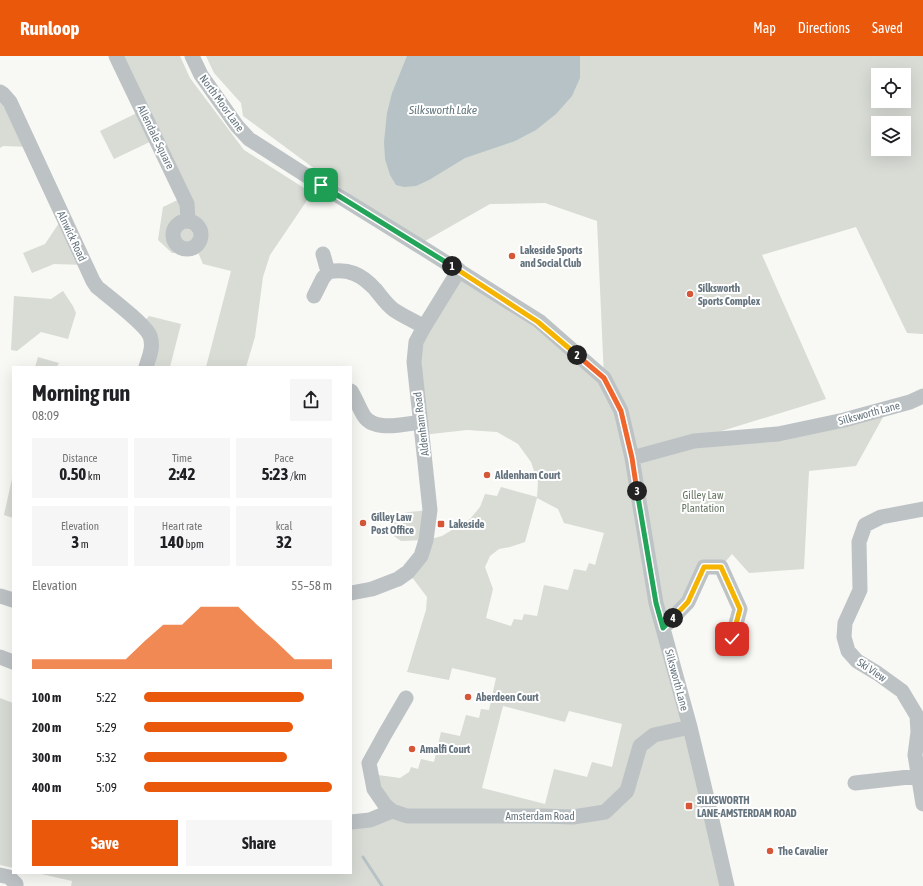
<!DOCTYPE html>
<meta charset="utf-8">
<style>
:root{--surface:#fff;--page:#f6f6f6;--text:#202124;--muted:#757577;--accent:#ea580c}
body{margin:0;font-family:"Asap Condensed",sans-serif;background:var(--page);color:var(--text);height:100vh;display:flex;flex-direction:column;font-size:15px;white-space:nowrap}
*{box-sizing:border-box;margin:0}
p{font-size:13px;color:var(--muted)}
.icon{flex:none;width:22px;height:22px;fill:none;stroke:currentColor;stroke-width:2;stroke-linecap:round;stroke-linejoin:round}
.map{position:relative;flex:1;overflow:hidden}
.side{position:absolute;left:12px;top:310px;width:340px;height:508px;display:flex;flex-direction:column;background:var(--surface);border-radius:0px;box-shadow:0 4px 16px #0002}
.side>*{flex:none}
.tools{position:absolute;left:871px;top:12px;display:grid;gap:8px}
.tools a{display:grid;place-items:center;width:40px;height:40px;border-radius:0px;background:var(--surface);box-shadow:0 4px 16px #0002;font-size:20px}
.pin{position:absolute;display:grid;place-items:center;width:34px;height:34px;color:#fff;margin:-17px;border-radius:8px;box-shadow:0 2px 6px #0006}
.km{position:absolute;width:20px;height:20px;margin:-10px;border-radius:50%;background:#222;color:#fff;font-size:11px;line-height:20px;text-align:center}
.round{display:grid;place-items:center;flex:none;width:42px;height:42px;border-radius:0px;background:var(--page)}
.overview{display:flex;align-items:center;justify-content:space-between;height:68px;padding:0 20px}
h1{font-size:22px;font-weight:700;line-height:30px}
.stats{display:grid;grid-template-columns:repeat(3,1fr);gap:6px;height:68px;padding:4px 20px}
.stats div{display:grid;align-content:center;border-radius:0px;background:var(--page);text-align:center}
.stats b{font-size:17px;font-weight:700}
.stats small{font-size:11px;font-weight:400}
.stats p{font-size:11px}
.chart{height:112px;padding:8px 20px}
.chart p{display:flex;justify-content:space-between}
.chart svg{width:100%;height:72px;margin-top:4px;fill:var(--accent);opacity:.7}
.cta{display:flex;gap:8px;margin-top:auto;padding:8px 20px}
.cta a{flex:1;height:46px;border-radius:0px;background:var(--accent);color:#fff;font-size:16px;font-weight:700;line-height:46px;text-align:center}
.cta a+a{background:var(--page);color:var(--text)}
ul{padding:0 20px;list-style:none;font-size:13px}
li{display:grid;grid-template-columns:64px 48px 1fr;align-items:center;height:30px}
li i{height:10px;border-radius:5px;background:var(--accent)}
header{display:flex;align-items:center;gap:24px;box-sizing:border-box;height:56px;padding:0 20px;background:var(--accent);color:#fff}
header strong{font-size:19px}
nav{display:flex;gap:22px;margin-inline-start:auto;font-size:14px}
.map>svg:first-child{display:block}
.green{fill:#d8dcd5;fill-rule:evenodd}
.water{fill:#b6c2c5}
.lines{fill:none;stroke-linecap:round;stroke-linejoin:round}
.stream{stroke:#b6c2c5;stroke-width:3}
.minor{stroke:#bdc2c5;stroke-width:15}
.split-1-casing{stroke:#fff;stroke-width:8}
.split-2-casing{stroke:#fff;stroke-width:8}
.split-3-casing{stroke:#fff;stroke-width:8}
.split-4-casing{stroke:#fff;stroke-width:8}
.split-5-casing{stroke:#fff;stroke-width:8}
.split-1{stroke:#22a559;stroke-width:5}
.split-2{stroke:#f5b400;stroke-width:5}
.split-3{stroke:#f0652b;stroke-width:5}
.split-4{stroke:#22a559;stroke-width:5}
.split-5{stroke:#f5b400;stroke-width:5}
.poi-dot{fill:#d55738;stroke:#fff;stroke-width:1.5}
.labels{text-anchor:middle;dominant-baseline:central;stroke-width:4;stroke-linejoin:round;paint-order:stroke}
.street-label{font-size:11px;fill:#65747e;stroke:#fff}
.poi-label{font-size:11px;font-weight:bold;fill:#65747e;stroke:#fff;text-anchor:start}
.park-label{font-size:11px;fill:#677664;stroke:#fff}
.water-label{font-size:12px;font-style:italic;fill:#65797f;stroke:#fff}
</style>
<header>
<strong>Runloop</strong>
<nav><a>Map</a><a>Directions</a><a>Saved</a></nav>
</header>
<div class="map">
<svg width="923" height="830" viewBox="0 0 923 830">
<rect width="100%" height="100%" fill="#f8f8f5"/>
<path class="green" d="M 117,0 L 180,0 L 190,22 L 244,94 L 312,137 L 270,199 L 263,221 L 255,281 L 246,311 L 206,311 L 231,215 L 203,208 L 197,194 L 188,197 L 172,197 L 158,184 L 163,151 L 184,141 L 156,83 L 114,103 L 100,75 L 143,54 Z
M 206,0 L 923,0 L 923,278 L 907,277 L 856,171 L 762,199 L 826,343 L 650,397 L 888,352 L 856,410 L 809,415 L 804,513 L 749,517 L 732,498 L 721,511 L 704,511 L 663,572 L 727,830 L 71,830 L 72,825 L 37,817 L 351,817 L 351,766 L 392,755 L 371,718 L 400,722 L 409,716 L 411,711 L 418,713 L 421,703 L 434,706 L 441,676 L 460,680 L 466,659 L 479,662 L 481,653 L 489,654 L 496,622 L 452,612 L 449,624 L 407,616 L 426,554 L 427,541 L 408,516 L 426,484 L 401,485 C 397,482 391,479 390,474 C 387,465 397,458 404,457 C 413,455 422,455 430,454 L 427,484 L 442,480 L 470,463 L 480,451 L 485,438 L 497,440 L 501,431 L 537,441 L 538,426 L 531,406 L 518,388 L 497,376 L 467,374 L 422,379 L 414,306 L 459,214 L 604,322 L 597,165 L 545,147 L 490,148 L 418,189 L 243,60 L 241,47 L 214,17 ZM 878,19 L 904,19 L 904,45 L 878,45 ZM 878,67 L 904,67 L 904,93 L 878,93 ZM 537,442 L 558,453 L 564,467 L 604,477 L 595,509 L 589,507 L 586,515 L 574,513 L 568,534 L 544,529 L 537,560 L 524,558 L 522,564 L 514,563 L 511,570 L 486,562 L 493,533 L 485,511 L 490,500 L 499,493 L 510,491 L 525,486 ZM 503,650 L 565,666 L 569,655 L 622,668 L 612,711 L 592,706 L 587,721 L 554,713 L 545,748 L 482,732 Z
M 0,36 L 31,91 L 3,90 L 0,92 Z
M 63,161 L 85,209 L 54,208 L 32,217 L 23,197 L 45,188 Z
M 63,235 L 73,250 L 76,257 L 68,283 L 41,276 L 17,295 L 11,294 L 14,240 L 51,243 Z
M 149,260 L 181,268 L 170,311 L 146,311 L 152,292 L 141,269 Z
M 38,301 L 59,307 L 57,311 L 35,311 Z
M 13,418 L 13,462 L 4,459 Z
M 0,642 L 13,647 L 13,812 L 0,809 Z"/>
<path class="water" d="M 407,0 L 580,0 L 580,22 L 572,40 L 556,58 L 536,74 L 515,85 L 465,102 L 429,124 L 416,130 L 404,131 L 396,129 L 390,119 L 385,103 L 384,86 L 387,57 L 392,37 Z"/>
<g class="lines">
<path class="stream" d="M 363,801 L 382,830"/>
<path class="minor" d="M 116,0 L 187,148 L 188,165
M 192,0 L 201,19 L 237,70 L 249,83 L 321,129 L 418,189 L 539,265 L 604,322 L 621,355 L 632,402 L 656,547 L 690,671 L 706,738 L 727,830
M 0,36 L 3,38 L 10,46 L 93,225 L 97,231 C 108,240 146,269 150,280 C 154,291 149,301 146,311
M173 179a14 14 0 1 1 28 0a14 14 0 1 1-28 0Z
M 323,198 L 328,216
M 314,240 L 323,222 L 328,216 C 348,212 361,218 375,233 C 381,240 386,248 394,254 C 403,260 414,265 424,271
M 351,335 C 356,343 359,352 364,360 C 374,376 404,368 421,366
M 632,402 L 694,385 L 778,378 L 844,364 L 910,346 L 923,340
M 923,453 L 881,461 L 865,469 L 859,486 L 860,534 L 845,567 L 844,581 L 848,595 L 857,605 L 877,617 L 902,635 L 917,660 L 918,676 L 915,699 L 923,748
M 351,537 L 372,533 L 398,523 L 408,516 L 421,500 L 426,484 L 430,454 L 422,379 L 414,306 L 416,286 L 424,271 L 459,214
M 0,540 L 13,544
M 663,572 L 688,546 L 704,511 L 721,511 L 740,553 L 732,583
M 0,601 L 13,606
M 855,727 L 918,720
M 392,755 L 385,749 L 374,733 L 369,707 L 385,678 L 406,642
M 351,766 L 370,764 L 392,755 L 407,760 L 542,760 L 573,761 L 605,756 L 627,735 L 640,690 L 654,679 L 690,671
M 0,819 L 9,821 L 16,828 L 16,830"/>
</g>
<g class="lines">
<defs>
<path id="split-1" d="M 321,129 L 452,210"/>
<path id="split-2" d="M 452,210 L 538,266 L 577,299"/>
<path id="split-3" d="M 577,299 L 604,322 L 621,355 L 632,402 L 637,435"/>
<path id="split-4" d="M 637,435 L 656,547 L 663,572 L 673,562"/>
<path id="split-5" d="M 673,562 L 688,546 L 704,511 L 721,511 L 740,553 L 732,583"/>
</defs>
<use href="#split-1" class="split-1-casing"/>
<use href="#split-2" class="split-2-casing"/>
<use href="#split-3" class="split-3-casing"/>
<use href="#split-4" class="split-4-casing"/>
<use href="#split-5" class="split-5-casing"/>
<use href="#split-1" class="split-1"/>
<use href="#split-2" class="split-2"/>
<use href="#split-3" class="split-3"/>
<use href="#split-4" class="split-4"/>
<use href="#split-5" class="split-5"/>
</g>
<g class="poi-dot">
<circle cx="512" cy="200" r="4"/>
<circle cx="690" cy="238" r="4"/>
<circle cx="487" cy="419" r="4"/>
<circle cx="363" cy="467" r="4"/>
<rect x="437" y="464" width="8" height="8" rx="2"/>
<circle cx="468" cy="641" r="4"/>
<circle cx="412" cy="693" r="4"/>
<rect x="685" y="746" width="8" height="8" rx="2"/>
<circle cx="770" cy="795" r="4"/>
</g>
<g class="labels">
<g class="street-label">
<text transform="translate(222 47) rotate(54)">North Moor Lane</text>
<text transform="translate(156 81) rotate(64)">Allendale Square</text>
<text transform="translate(72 180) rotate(65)">Alnwick Road</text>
<text transform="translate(869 357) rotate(-15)">Silksworth Lane</text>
<text transform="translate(421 368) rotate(-97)">Aldenham Road</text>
<text transform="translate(872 614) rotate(34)">Ski View</text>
<text transform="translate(677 624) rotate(75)">Silksworth Lane</text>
<text x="540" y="760">Amsterdam Road</text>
</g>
<g class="poi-label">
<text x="520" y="194">Lakeside Sports<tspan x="520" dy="13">and Social Club</tspan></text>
<text x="698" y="232">Silksworth<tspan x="698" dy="13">Sports Complex</tspan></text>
<text x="495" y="419">Aldenham Court</text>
<text x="371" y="461">Gilley Law<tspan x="371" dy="13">Post Office</tspan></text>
<text x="449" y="468">Lakeside</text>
<text x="476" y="641">Aberdeen Court</text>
<text x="420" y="693">Amalfi Court</text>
<text x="697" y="744">SILKSWORTH<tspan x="697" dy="13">LANE-AMSTERDAM ROAD</tspan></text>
<text x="778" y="795">The Cavalier</text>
</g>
<g class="park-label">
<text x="703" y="439">Gilley Law<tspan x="703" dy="13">Plantation</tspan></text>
</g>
<g class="water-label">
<text x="443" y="54">Silksworth Lake</text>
</g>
</g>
</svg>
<div class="tools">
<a><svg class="icon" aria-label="locate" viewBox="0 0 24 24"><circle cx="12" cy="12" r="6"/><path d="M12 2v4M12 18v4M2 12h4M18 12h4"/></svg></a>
<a><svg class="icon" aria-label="layers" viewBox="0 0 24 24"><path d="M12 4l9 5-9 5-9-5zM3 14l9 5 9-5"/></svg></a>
</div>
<div class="pin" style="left:321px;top:129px;background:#1e9e55"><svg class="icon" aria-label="arrive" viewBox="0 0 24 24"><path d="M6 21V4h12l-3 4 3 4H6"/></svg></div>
<div class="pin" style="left:732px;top:583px;background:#d93025"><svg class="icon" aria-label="check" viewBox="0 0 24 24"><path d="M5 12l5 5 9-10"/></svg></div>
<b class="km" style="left:452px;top:210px">1</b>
<b class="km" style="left:577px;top:299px">2</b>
<b class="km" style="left:637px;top:435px">3</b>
<b class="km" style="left:673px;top:562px">4</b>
<section class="side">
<div class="overview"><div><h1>Morning run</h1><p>08:09</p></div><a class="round"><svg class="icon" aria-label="share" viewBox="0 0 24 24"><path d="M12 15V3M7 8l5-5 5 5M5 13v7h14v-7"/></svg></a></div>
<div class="stats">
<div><p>Distance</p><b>0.50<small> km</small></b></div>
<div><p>Time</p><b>2:42</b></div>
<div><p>Pace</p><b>5:23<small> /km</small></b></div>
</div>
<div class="stats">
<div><p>Elevation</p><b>3<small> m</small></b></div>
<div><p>Heart rate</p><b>140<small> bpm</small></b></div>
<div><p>kcal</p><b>32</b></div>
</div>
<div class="chart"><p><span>Elevation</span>55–58 m</p>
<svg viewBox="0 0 160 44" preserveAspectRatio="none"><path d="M0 44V38L10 38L20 38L30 38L40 38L50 38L60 27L70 17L80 17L90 6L100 6L110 6L120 17L130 27L140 38L150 38L160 38V44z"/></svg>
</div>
<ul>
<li><b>100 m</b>5:22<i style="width:85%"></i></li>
<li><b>200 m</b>5:29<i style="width:79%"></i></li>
<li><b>300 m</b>5:32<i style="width:76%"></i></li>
<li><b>400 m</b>5:09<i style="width:100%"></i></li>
</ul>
<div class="cta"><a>Save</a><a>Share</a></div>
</section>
</div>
